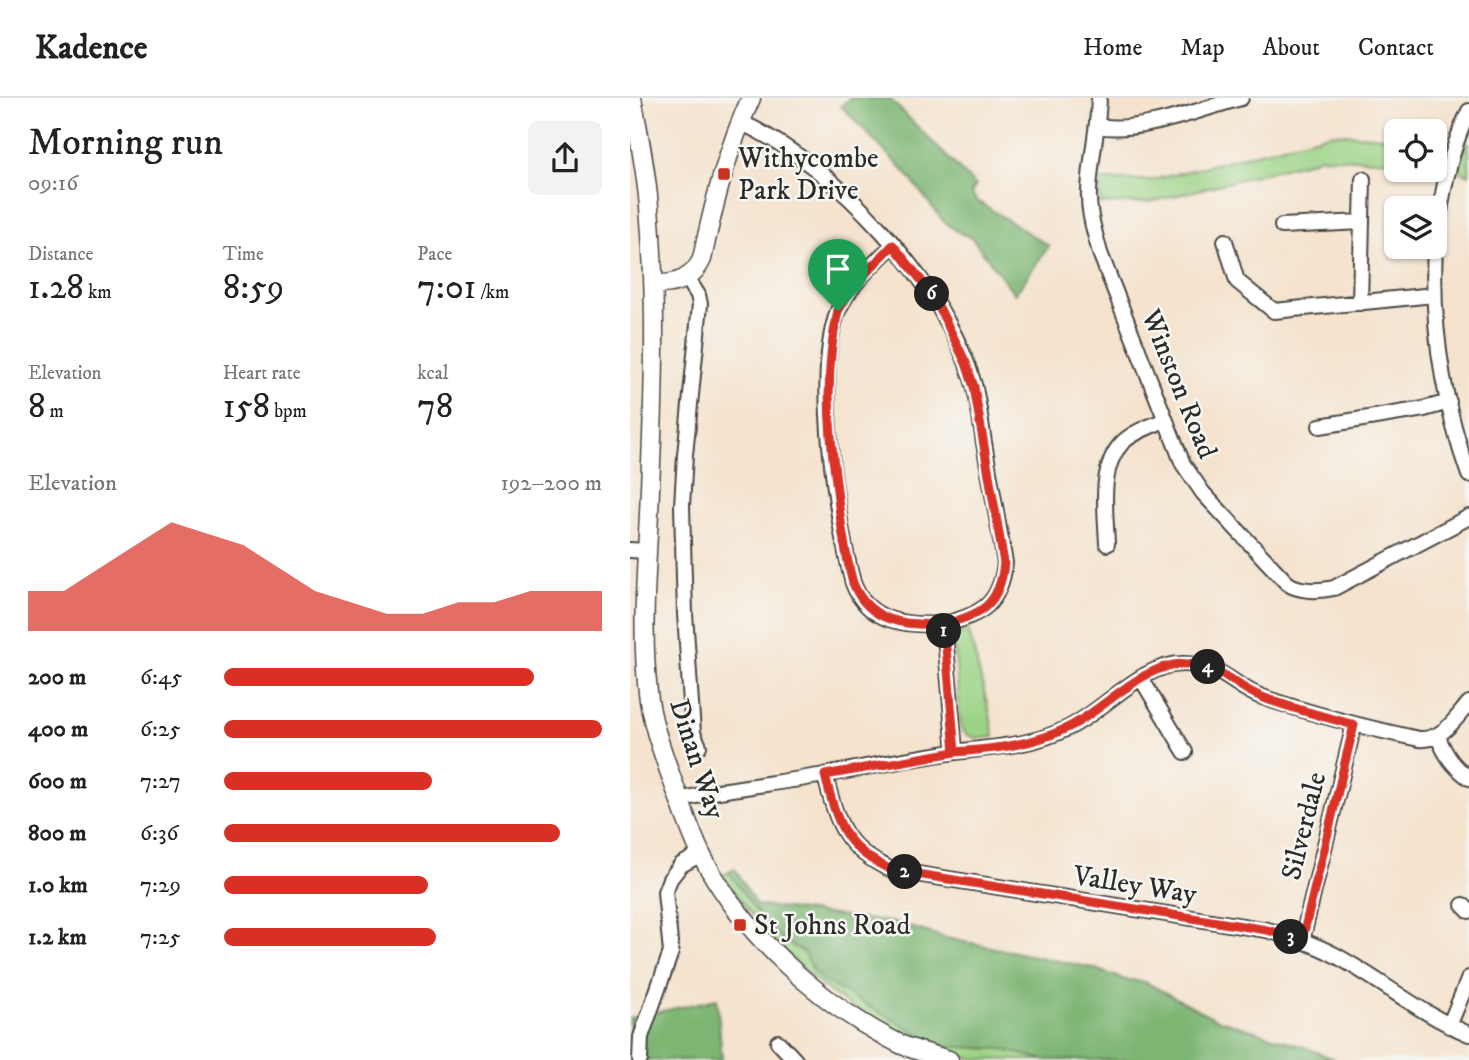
<!DOCTYPE html>
<meta charset="utf-8">
<style>
:root{--surface:#fff;--page:#f2f2f2;--text:#222;--muted:#767676;--line:#e0e0e0;--accent:#d93025}
body{margin:0;font-family:"IM FELL DW Pica",serif;background:var(--page);color:var(--text);height:100vh;display:flex;flex-direction:column;font-size:26px;white-space:nowrap}
*{box-sizing:border-box;margin:0}
p{font-size:23px;color:var(--muted)}
.icon{flex:none;width:38px;height:38px;fill:none;stroke:currentColor;stroke-width:2;stroke-linecap:round;stroke-linejoin:round}
.map{position:relative;flex:1;overflow:hidden}
.sheet{display:flex;flex-direction:column;background:var(--surface);width:630px}
.sheet>*{flex:none}
.tools{position:absolute;left:754px;top:21px;display:grid;gap:14px}
.tools a{display:grid;place-items:center;width:63px;height:63px;border-radius:10px;background:var(--surface);box-shadow:0 2px 5px #0004;font-size:35px}
.pin{position:absolute;display:grid;place-items:center;width:60px;height:60px;color:#fff;margin:-72px -30px;border-radius:50% 50% 50% 0;rotate:-45deg;box-shadow:0 0 7px #0007}
.pin .icon{rotate:45deg}
.km{position:absolute;width:35px;height:35px;margin:-18px;border-radius:50%;background:#222;color:#fff;font-size:19px;line-height:35px;text-align:center}
.round{display:grid;place-items:center;flex:none;width:74px;height:74px;border-radius:10px;background:var(--page)}
.head{display:flex;align-items:center;justify-content:space-between;height:119px;padding:0 28px}
h1{font-size:38px;font-weight:600;line-height:52px}
.figures{display:grid;grid-template-columns:repeat(3,1fr);gap:10px;height:119px;padding:7px 28px}
.figures div{display:grid;align-content:center}
.figures b{font-size:35px;font-weight:600}
.figures small{font-size:19px;font-weight:400}
.figures p{font-size:19px}
.chart{height:196px;padding:14px 28px}
.chart p{display:flex;justify-content:space-between}
.chart svg{width:100%;height:126px;margin-top:7px;fill:var(--accent);opacity:.7}
ul{padding:0 28px;list-style:none;font-size:23px}
li{display:grid;grid-template-columns:112px 84px 1fr;align-items:center;height:52px}
li i{height:18px;border-radius:9px;background:var(--accent)}
header{display:flex;align-items:center;gap:42px;box-sizing:border-box;height:98px;padding:0 35px;background:var(--surface);border-bottom:2px solid var(--line)}
header strong{font-size:33px}
nav{display:flex;gap:38px;margin-inline-start:auto;font-size:24px}
main{display:flex;flex:1;min-height:0}
.map>svg:first-child{display:block}
.green{fill:#9cd385;stroke:#647f58;stroke-width:2}
.forest{fill:#7db572;stroke:#54704e;stroke-width:2}
.lines{fill:none;stroke-linecap:round;stroke-linejoin:round}
.minor-casing{stroke:#494743;stroke-width:18}
.tertiary-casing{stroke:#494743;stroke-width:21}
.minor{stroke:#fff;stroke-width:14}
.tertiary{stroke:#fff;stroke-width:18}
.route-casing{stroke:#fff;stroke-width:14}
.route{stroke:#d93025;stroke-width:9}
.poi-dot{fill:#c8321e;stroke:#f6f6f2;stroke-width:2.5}
.labels{text-anchor:middle;dominant-baseline:central;stroke-width:5;stroke-linejoin:round;paint-order:stroke}
.poi-label{font-size:28px;fill:#2b2b2b;stroke:#f6f6f2;text-anchor:start}
.street-label{font-size:28px;fill:#2b2b2b;stroke:#f6f6f2}
</style>
<header>
<strong>Kadence</strong>
<nav><a>Home</a><a>Map</a><a>About</a><a>Contact</a></nav>
</header>
<main>
<section class="sheet">
<div class="head"><div><h1>Morning run</h1><p>09:16</p></div><a class="round"><svg class="icon" aria-label="share" viewBox="0 0 24 24"><path d="M12 15V3M7 8l5-5 5 5M5 13v7h14v-7"/></svg></a></div>
<div class="figures">
<div><p>Distance</p><b>1.28<small> km</small></b></div>
<div><p>Time</p><b>8:59</b></div>
<div><p>Pace</p><b>7:01<small> /km</small></b></div>
</div>
<div class="figures">
<div><p>Elevation</p><b>8<small> m</small></b></div>
<div><p>Heart rate</p><b>158<small> bpm</small></b></div>
<div><p>kcal</p><b>78</b></div>
</div>
<div class="chart"><p><span>Elevation</span>192–200 m</p>
<svg viewBox="0 0 160 44" preserveAspectRatio="none"><path d="M0 44V30L10 30L20 22L30 14L40 6L50 10L60 14L70 22L80 30L90 34L100 38L110 38L120 34L130 34L140 30L150 30L160 30V44z"/></svg>
</div>
<ul>
<li><b>200 m</b>6:45<i style="width:82%"></i></li>
<li><b>400 m</b>6:25<i style="width:100%"></i></li>
<li><b>600 m</b>7:27<i style="width:55%"></i></li>
<li><b>800 m</b>6:36<i style="width:89%"></i></li>
<li><b>1.0 km</b>7:29<i style="width:54%"></i></li>
<li><b>1.2 km</b>7:25<i style="width:56%"></i></li>
</ul>
</section>
<div class="map">
<svg width="839" height="962" viewBox="0 0 839 962">
<rect width="100%" height="100%" fill="#f6f6f2"/>
<filter id="ink" filterUnits="userSpaceOnUse"><feTurbulence type="fractalNoise" baseFrequency=".0143" numOctaves="2"/><feDisplacementMap in="SourceGraphic" scale="14" xChannelSelector="R" yChannelSelector="G"/><feConvolveMatrix kernelMatrix="1 2 1 2 8 2 1 2 1" color-interpolation-filters="sRGB"/></filter>
<filter id="wash" filterUnits="userSpaceOnUse"><feTurbulence type="fractalNoise" baseFrequency=".00686" numOctaves="4" result="noise"/><feDisplacementMap in="SourceGraphic" scale="28" xChannelSelector="R" yChannelSelector="G"/><feGaussianBlur stdDeviation="1.57" result="paint"/><feColorMatrix in="noise" values="0 0 0 0 0 0 0 0 0 0 0 0 0 0 0 0 0 1.4 0 .05"/><feComposite in="paint" operator="in"/></filter>
<g filter="url(#wash)">
<rect width="100%" height="100%" fill="#f5e3ce"/>
<path class="green" d="M 703,35 L 766,40 L 766,63 L 690,59 L 681,63 L 521,104 L 470,106 L 470,82 L 523,82 Z
M 837,44 L 839,45 L 839,77 L 828,73 Z
M 338,530 L 360,617 L 364,639 C 350,641 340,642 331,630 L 324,543 L 333,532 Z
M 99,774 L 134,825 L 157,845 L 174,854 L 183,872 L 192,882 L 311,948 L 371,951 L 415,962 C 393,962 367,962 345,961 C 240,942 150,864 93,777 Z"/>
<path class="forest" d="M 220,0 L 259,0 L 346,88 L 341,94 L 346,102 L 419,148 L 385,196 L 341,139 L 330,135 L 314,124 L 275,74 L 211,8 Z
M 105,771 L 126,807 L 267,825 L 316,840 L 463,870 L 492,881 L 515,884 L 584,920 L 675,949 L 705,962 L 415,962 L 371,951 L 311,948 L 192,882 L 183,872 L 174,854 L 157,845 L 134,825 L 99,774 Z
M 87,901 L 92,962 L 8,962 L 0,931 L 0,920 Z"/>
</g>
<g filter="url(#ink)">
<g class="lines">
<defs>
<path id="minor" d="M 469,0 C 468,32 460,63 459,94 C 458,115 465,135 470,155 L 553,366 L 573,395 L 657,485 C 669,494 690,493 704,490 L 839,419
M 110,24 C 206,67 315,185 344,287 C 349,306 351,326 354,345 C 361,385 368,425 375,465 C 370,506 352,517 314,526 L 325,654
M 468,28 C 510,36 570,11 611,0
M 652,128 L 732,124
M 595,143 L 607,183 L 644,213 L 804,197
M 263,147 C 243,167 219,187 208,213 C 184,275 206,420 223,485 C 238,525 276,528 314,526
M 805,148 C 811,102 818,56 839,13
M 805,149 C 801,226 813,304 839,377
M 57,180 L 68,197 L 70,206 L 55,357 L 52,408 L 55,516 L 63,635 L 69,648
M 730,205 L 733,81
M 690,328 L 794,311 L 819,304
M 477,446 C 476,415 468,370 492,345 C 503,334 521,328 535,322
M 0,452 L 16,453
M 511,580 L 555,654
M 808,639 C 816,658 823,668 839,680
M 195,677 C 207,725 214,751 262,772 L 637,832 C 660,838 682,845 703,856 C 750,881 790,916 839,936
M 50,702 L 78,695 C 116,688 155,684 194,677 C 237,669 281,660 325,654 C 364,649 402,648 438,630 C 475,612 511,566 553,566 C 595,566 601,589 635,600 C 685,617 737,630 789,641 C 812,643 825,621 839,605
M 833,807 L 839,813
M 672,842 L 724,627
M 819,928 L 839,880
M 148,944 L 165,962
M 10,962 L 11,939 L 41,854 L 35,794 L 40,781 L 51,767 L 71,756"/>
<path id="tertiary" d="M 2,0 C 9,36 16,72 19,109 C 27,202 24,296 20,390 C 18,458 10,526 18,594 C 21,625 33,655 43,684 C 52,708 60,733 71,756 C 112,836 192,908 272,947 C 287,953 304,957 319,962
M 24,186 C 46,187 63,181 72,161 C 84,105 97,52 121,0"/>
</defs>
<use href="#minor" class="minor-casing"/>
<use href="#tertiary" class="tertiary-casing"/>
<use href="#minor" class="minor"/>
<use href="#tertiary" class="tertiary"/>
</g>
</g>
<g class="lines" filter="url(#ink)">
<defs>
<path id="route" d="M 208,213 C 195,270 198,326 206,384 C 210,418 214,452 223,485 C 239,525 276,528 314,526 L 325,654 L 195,677 C 207,725 214,751 262,772 L 637,832 L 672,842 L 724,627 C 694,618 661,611 632,599 C 600,587 595,567 555,566 C 513,565 475,611 439,629 C 404,647 364,651 325,654 L 314,526 C 352,517 370,506 374,465 L 344,289 L 336,265 L 303,197 L 263,147 L 222,189 L 208,213"/>
</defs>
<use href="#route" class="route-casing"/>
<use href="#route" class="route"/>
</g>
<g class="poi-dot">
<rect x="87" y="69" width="14" height="14" rx="3.5"/>
<rect x="103" y="820" width="14" height="14" rx="3.5"/>
</g>
<g class="labels">
<g class="poi-label">
<text x="108" y="60">Withycombe<tspan x="108" dy="32">Park Drive</tspan></text>
<text x="124" y="827">St Johns Road</text>
</g>
<g class="street-label">
<text transform="translate(549 286) rotate(68)">Winston Road</text>
<text transform="translate(67 661) rotate(72)">Dinan Way</text>
<text transform="translate(674 728) rotate(-76)">Silverdale</text>
<text transform="translate(505 787) rotate(9)">Valley Way</text>
</g>
</g>
</svg>
<div class="tools">
<a><svg class="icon" aria-label="locate" viewBox="0 0 24 24"><circle cx="12" cy="12" r="6"/><path d="M12 2v4M12 18v4M2 12h4M18 12h4"/></svg></a>
<a><svg class="icon" aria-label="layers" viewBox="0 0 24 24"><path d="M12 4l9 5-9 5-9-5zM3 14l9 5 9-5"/></svg></a>
</div>
<div class="pin" style="left:208px;top:213px;background:#1e9e55"><svg class="icon" aria-label="arrive" viewBox="0 0 24 24"><path d="M6 21V4h12l-3 4 3 4H6"/></svg></div>
<b class="km" style="left:314px;top:533px">1</b>
<b class="km" style="left:275px;top:774px">2</b>
<b class="km" style="left:661px;top:839px">3</b>
<b class="km" style="left:578px;top:569px">4</b>
<b class="km" style="left:302px;top:196px">6</b>
</div>
</main>
